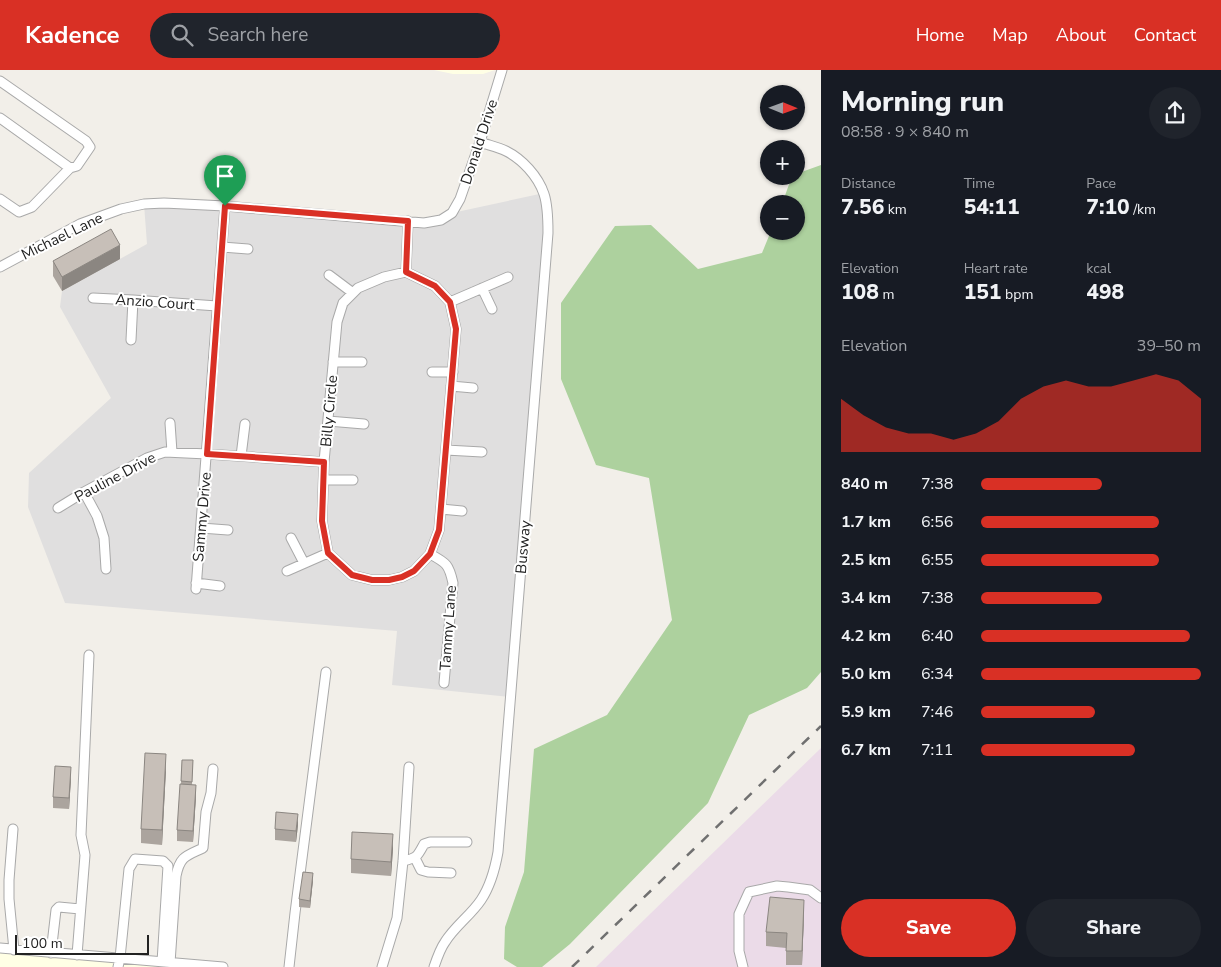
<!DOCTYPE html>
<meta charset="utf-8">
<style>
:root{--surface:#171b24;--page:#20242c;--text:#f1f3f6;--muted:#9ea1a6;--accent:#d93025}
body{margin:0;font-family:"Nunito Sans",sans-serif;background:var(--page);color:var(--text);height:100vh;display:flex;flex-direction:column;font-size:19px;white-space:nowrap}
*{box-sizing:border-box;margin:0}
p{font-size:16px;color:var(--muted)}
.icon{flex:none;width:28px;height:28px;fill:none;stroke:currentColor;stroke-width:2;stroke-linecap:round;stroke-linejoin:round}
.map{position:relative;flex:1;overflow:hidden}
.details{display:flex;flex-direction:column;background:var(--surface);width:400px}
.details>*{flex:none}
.needle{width:32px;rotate:91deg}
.controls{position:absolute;left:760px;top:15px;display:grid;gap:10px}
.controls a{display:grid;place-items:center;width:45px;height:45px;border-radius:50%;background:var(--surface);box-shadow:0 1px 4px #0004;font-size:25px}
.scale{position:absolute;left:15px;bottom:12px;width:134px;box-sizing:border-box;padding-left:5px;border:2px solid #222;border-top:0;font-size:14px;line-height:18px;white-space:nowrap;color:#222;-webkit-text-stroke:4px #fff;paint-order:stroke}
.pin{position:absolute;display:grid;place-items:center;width:42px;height:42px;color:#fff;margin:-51px -21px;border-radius:50% 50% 50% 0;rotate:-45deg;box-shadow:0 0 5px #0007}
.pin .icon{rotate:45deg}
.round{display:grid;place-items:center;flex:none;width:52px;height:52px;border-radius:26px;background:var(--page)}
.overview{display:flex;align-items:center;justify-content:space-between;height:85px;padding:0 20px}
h1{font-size:28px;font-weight:800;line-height:38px}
.stats{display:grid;grid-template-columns:repeat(3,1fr);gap:8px;height:85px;padding:5px 20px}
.stats div{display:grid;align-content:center}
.stats b{font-size:21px;font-weight:800}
.stats small{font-size:14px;font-weight:400}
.stats p{font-size:14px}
.chart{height:140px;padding:10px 20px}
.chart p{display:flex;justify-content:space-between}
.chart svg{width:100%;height:90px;margin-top:5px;fill:var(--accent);opacity:.7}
.action{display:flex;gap:10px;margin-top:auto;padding:10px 20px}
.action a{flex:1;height:58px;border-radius:30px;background:var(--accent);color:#fff;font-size:20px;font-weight:800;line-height:58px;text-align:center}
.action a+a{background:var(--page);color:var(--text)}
ul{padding:0 20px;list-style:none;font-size:16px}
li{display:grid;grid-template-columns:80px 60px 1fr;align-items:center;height:38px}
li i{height:12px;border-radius:6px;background:var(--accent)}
header{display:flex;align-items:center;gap:30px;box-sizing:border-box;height:70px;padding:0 25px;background:var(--accent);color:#fff}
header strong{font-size:24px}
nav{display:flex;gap:28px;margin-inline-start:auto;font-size:18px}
.search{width:350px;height:45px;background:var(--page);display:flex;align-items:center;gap:12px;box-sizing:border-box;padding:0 18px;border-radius:28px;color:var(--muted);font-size:19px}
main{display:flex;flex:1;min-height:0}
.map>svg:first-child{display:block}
.residential{fill:#e0dfdf}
.industrial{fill:#ebdbe8}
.education{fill:#ffffe5}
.forest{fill:#add19e}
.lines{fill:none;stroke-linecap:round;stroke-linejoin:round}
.minor-casing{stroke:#a9a9a9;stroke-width:11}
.minor{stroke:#fff;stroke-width:9}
.rail{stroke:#707070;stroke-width:2.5;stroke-dasharray:10 10;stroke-linecap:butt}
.wall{fill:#aba49e}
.shaded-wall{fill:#8b8681}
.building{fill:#c7bfb8;stroke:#8b8681}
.route-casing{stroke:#fff;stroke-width:10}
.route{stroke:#d93025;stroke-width:6}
.labels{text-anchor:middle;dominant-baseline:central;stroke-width:4;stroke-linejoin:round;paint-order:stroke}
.street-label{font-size:15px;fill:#222;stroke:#fff}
</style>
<header>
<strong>Kadence</strong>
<div class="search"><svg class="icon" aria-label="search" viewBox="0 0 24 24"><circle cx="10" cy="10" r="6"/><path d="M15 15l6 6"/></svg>Search here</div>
<nav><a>Home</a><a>Map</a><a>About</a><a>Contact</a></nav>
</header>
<main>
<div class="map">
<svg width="821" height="897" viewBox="0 0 821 897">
<rect width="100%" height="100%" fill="#f2efe9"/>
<path class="residential" d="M 544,123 L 547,140 L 511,627 L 392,615 L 397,561 L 65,533 L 28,437 L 29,403 L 111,328 L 60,237 L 62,221 L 147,174 L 144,134 L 424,153 L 452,143 Z"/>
<path class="industrial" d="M 821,678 L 821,897 L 596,897 L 649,845 Z"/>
<path class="education" d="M 434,0 L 495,0 L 483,4 L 453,4 Z
M 0,878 L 223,897 L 0,897 Z"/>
<path class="forest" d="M 821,95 L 821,602 L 807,618 L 749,645 L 708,733 L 570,874 L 542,897 L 517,897 L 504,889 L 505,857 L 524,802 L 534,679 L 607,645 L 672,550 L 649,408 L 596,395 L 561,309 L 561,233 L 615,156 L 651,155 L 698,199 L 762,183 L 771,161 L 796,161 L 796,134 L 782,134 L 792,106 L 796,106 L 796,104 Z"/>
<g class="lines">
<defs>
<path id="minor" d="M 0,11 L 86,71 L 90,77 L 77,96 L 70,98 L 0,48
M 0,129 L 19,142 L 32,137 L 70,98
M 222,177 L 248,179
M 0,197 L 80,154 L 121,139 L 144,134 L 164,133 L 225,136 L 424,153 L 441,150 L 452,143 L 460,129 L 480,72 L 502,0
M 406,202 L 435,216 L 450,232 L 456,259 L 439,460 L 430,484 L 414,501 L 402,507 L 389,510 L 372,510 L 352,505 L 328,483 L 322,451 L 324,392 L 337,252 L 343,233 L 358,218 L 384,207 Z
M 406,202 L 408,151
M 329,205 L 353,223
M 482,218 L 492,239
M 93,228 L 133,230 L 217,236
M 450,232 L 508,207
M 131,270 L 133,230
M 333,292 L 362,292
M 432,302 L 453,302
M 451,316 L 473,318
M 328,351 L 364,354
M 170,353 L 172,382
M 446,380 L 482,382
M 241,386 L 245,354
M 324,410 L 353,410
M 84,422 L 97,446 L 104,468 L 106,499
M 58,438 L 84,422 L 147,388 L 165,382 L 207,384 L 324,392
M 441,439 L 462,441
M 201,458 L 228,460
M 291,468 L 304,493
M 430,484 C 447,493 449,495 453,513 L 444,613
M 287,501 L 328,483
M 196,513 L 220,516
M 196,519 L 225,136
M 13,759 L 9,810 L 9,829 L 14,880
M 415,788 L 421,800 L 428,802 L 451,803
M 403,791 C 417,788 417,787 424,774 L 430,772 L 467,772
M 0,878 L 223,897
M 51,883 L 56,840 L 59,837 L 80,839
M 77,885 L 85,785 L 81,765 L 89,585
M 170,893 L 176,806 C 180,786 186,786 203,778 L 206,742 L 211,723 L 213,699
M 118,897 L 120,888 L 129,799 L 135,789 L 163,791 L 168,796 L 162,892
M 289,897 L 295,843 L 326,602
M 382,897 L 397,848 L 403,791 L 409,697
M 434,897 C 437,888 440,879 445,872 C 455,856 471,845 481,830 C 491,815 495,799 498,782 L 548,163 C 548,150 548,136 544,124 C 538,106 522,89 506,81 C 498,77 488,75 480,72
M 743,897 L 739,881 L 739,844 L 749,822 L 777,816 L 788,817 L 810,820 L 821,828"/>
</defs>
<use href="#minor" class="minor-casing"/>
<use href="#minor" class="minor"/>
<path class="rail" d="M 572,897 L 821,656"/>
</g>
<path class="wall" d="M 120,189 L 62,221 L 53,206 L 53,191 Z
M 182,690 L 193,690 L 192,715 L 196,726 L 193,772 L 177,771 L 177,760 L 181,714 Z
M 166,699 L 162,775 L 141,773 L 141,759 Z
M 71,708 L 69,739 L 53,738 L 53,727 Z
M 298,755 L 296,772 L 275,770 L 275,759 Z
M 393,779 L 391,806 L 351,803 L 351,789 Z
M 313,810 L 310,838 L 299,837 L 299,829 Z
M 804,845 L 802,895 L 786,895 L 786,878 L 766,876 L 766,862 Z"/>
<path class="shaded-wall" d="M 120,175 L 120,189 L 62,221 L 62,207 Z
M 166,684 L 166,699 L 162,775 L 162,760 Z
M 71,697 L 71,708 L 69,739 L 69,728 Z
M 196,715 L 196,726 L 193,772 L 193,761 Z
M 298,744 L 298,755 L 296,772 L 296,761 Z
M 393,764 L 393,779 L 391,806 L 391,792 Z
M 313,803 L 313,810 L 310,838 L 310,831 Z
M 804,830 L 804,845 L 802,895 L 802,881 Z"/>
<path class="building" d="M 111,159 L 120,175 L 62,207 L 53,191 Z
M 145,683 L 166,684 L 162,760 L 141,759 Z
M 182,690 L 193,690 L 192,712 L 181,711 Z
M 55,696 L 71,697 L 69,728 L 53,727 Z
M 180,714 L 196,715 L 193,761 L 177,760 Z
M 276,742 L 298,744 L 296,761 L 275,759 Z
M 352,762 L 393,764 L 391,792 L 351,789 Z
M 303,802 L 313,803 L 310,831 L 299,829 Z
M 770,827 L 804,830 L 802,881 L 786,881 L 787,863 L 766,862 Z"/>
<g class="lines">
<defs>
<path id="route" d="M 225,136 L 408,151 L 406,202 L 435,216 L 450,232 L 456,259 L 439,460 L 430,484 L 414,501 L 402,507 L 389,510 L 372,510 L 352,505 L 328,483 L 322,451 L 324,392 L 207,384 Z"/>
</defs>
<use href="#route" class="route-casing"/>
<use href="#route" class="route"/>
</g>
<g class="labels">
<g class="street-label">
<text transform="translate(479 72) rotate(-72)">Donald Drive</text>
<text transform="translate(62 166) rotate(-26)">Michael Lane</text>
<text transform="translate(155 232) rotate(4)">Anzio Court</text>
<text transform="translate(329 341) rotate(-85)">Billy Circle</text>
<text transform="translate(115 407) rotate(-28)">Pauline Drive</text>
<text transform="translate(202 447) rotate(-85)">Sammy Drive</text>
<text transform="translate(523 477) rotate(-85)">Busway</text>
<text transform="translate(448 558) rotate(-86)">Tammy Lane</text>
</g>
</g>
</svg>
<div class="controls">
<a><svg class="needle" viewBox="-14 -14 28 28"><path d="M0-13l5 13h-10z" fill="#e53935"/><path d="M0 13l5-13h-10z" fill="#9ea1a6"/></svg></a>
<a>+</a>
<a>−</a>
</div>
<div class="scale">100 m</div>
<div class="pin" style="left:225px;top:136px;background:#1e9e55"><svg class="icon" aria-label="arrive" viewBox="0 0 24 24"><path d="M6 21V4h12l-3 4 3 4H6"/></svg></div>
</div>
<section class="details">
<div class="overview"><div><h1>Morning run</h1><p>08:58 · 9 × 840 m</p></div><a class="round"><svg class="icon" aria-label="share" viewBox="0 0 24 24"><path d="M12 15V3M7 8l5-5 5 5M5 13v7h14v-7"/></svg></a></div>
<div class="stats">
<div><p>Distance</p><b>7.56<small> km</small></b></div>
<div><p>Time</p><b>54:11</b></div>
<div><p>Pace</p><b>7:10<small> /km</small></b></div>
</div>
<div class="stats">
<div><p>Elevation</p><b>108<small> m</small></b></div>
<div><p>Heart rate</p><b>151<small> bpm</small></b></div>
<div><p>kcal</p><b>498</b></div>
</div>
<div class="chart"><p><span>Elevation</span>39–50 m</p>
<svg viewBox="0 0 160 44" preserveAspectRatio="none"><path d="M0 44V18L10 26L20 32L30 35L40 35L50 38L60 35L70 29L80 18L90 12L100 9L110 12L120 12L130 9L140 6L150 9L160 18V44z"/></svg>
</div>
<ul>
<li><b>840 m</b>7:38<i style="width:55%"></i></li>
<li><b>1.7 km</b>6:56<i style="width:81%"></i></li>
<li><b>2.5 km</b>6:55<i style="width:81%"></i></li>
<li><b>3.4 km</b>7:38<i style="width:55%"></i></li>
<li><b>4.2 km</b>6:40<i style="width:95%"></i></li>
<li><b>5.0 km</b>6:34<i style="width:100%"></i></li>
<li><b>5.9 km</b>7:46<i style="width:52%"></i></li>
<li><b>6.7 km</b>7:11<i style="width:70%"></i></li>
</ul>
<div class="action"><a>Save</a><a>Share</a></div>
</section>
</main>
